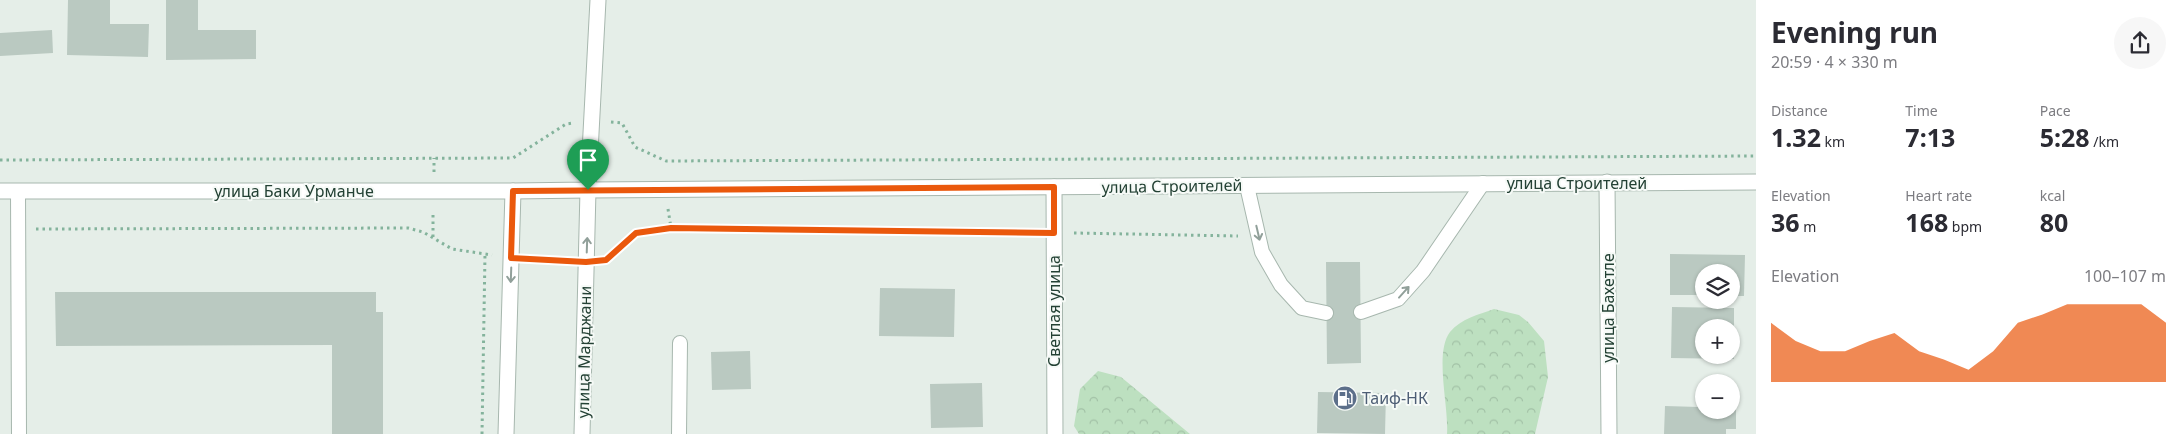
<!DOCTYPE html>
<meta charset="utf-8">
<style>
:root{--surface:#fff;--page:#f7f7f7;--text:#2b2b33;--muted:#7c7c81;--accent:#ea580c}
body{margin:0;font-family:"Noto Sans",sans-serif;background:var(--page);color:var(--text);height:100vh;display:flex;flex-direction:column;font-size:19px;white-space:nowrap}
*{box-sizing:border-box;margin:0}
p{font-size:16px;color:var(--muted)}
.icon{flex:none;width:28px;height:28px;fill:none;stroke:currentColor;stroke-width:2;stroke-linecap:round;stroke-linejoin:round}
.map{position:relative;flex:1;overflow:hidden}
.drawer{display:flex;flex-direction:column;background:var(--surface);width:425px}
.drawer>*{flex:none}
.controls{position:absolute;left:1695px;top:264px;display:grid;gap:10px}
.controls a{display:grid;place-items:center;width:45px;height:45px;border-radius:50%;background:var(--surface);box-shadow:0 1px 4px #0004;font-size:25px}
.pin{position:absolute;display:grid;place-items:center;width:42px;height:42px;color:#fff;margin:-51px -21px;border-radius:50% 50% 50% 0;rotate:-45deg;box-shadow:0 0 5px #0007}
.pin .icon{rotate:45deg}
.round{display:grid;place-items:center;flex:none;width:52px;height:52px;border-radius:26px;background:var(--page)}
.headline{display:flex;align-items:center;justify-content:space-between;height:85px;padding:0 15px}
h1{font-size:28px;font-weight:700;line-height:38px}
.figures{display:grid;grid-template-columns:repeat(3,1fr);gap:8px;height:85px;padding:5px 15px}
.figures div{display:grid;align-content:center}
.figures b{font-size:25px;font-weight:700}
.figures small{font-size:14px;font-weight:400}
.figures p{font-size:14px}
.chart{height:140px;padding:10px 15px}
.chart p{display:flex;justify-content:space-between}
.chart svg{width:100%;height:90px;margin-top:5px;fill:var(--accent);opacity:.7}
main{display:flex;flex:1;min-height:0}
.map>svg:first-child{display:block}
.forest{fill:url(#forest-crowns)}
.building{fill:#bac9c1;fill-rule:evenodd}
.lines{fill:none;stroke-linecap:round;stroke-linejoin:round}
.service-casing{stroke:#a7b7ae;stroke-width:16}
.minor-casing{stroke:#a7b7ae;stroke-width:17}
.tertiary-casing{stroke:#a7b7ae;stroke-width:17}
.path{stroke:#84b39c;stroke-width:3;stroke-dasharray:2.5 4;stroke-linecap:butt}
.service{stroke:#fff;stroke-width:14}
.minor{stroke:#fff;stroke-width:15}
.tertiary{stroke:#fff;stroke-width:15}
.oneway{stroke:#91a09a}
.route-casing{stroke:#fff;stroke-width:10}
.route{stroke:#ea580c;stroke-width:6}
.labels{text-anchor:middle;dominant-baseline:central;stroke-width:4;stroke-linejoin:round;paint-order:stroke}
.street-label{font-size:16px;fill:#234134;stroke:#f6faf7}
.service-label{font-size:16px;fill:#4e5e75;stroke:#f6faf7;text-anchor:start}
</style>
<main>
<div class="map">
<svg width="1756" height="434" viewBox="0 0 1756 434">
<defs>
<pattern id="forest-crowns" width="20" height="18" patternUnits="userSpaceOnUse" patternTransform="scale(1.25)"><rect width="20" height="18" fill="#bde0c0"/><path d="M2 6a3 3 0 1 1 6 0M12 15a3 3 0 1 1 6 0" fill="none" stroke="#a2c1a6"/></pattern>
</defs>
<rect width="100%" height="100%" fill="#e5eee8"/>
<path class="forest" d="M 1494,309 L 1519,315 L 1528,322 L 1544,341 L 1548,377 L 1535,434 L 1447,434 C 1449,406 1434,353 1450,332 C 1460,319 1480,314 1494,309 Z
M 1098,371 L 1121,377 L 1190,434 L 1079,434 L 1074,426 L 1080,389 Z"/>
<path class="building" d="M 68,0 L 110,0 L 110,24 L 149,24 L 148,57 L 67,55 Z
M 166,0 L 198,0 L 198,30 L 256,30 L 256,59 L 166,60 Z
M 52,30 L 53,53 L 0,56 L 0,33 Z
M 1670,254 L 1745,255 L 1744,296 L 1731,296 L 1731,272 L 1704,272 L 1704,295 L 1670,295 Z
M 1326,262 L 1360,262 L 1361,363 L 1327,364 Z
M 880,288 L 955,289 L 954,337 L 879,336 Z
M 55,292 L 376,292 L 376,312 L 383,312 L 383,434 L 332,434 L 332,345 L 56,346 Z
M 1672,307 L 1734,308 L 1734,359 L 1671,358 ZM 1704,328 L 1731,328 L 1731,355 L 1704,355 Z
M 750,351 L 751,389 L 712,390 L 711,352 Z
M 982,383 L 983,427 L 931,428 L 930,384 Z
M 1699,389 L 1704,389 L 1704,410 L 1731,410 L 1731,389 L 1736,390 L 1736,429 L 1726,429 L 1726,434 L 1664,434 L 1665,406 L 1699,407 Z
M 1318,392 L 1386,393 L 1385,434 L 1317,433 Z"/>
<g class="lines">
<defs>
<path id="service" d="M 1247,186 L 1262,252 L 1281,285 L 1302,308 L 1326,313
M 18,191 L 19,434
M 1361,312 L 1398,299 L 1423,271 L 1483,183
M 679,434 L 680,343"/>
<path id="minor" d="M 1607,182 L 1609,434
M 1054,187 L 1055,434
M 0,191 L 513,191 L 588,190 L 598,0"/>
<path id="tertiary" d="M 506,434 L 513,191
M 582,434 L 588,190 L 1756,182"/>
</defs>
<use href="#service" class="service-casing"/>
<use href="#minor" class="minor-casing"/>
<use href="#tertiary" class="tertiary-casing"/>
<path class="path" d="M 611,122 L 622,123 L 635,147 L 666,161 L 1756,156
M 0,160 L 513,158 L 566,124 L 573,123
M 434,172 L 434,158
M 668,209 L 671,228
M 36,229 L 408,228 L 423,232 L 452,249 L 492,255
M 1074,233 L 1238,236
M 433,237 L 433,211
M 530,259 L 566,261
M 605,260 L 636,233 L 671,228 L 1036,233
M 482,434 L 485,254"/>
<use href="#service" class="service"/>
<use href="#minor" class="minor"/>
<use href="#tertiary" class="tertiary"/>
</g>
<defs><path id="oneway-shaft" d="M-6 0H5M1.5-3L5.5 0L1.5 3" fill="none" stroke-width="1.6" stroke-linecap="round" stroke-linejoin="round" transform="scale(1.25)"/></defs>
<g class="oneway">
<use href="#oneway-shaft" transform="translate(1258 233) rotate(77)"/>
<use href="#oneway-shaft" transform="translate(587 245) rotate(-88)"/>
<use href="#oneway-shaft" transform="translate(511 275) rotate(92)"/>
<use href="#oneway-shaft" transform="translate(1404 292) rotate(-48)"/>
</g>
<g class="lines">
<defs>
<path id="route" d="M 1054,187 L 1054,233 L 671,228 L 636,233 L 606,260 L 586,262 L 511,258 L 513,191 Z"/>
</defs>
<use href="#route" class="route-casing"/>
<use href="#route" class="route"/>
</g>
<defs>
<symbol id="fuel-disc" viewBox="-11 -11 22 22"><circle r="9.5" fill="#5c6f8a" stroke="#f6faf7"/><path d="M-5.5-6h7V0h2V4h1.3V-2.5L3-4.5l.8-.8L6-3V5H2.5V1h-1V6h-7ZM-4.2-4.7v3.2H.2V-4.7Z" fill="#fff"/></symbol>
</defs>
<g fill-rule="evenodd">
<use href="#fuel-disc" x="1331" y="384" width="28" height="28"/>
</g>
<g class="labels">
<g class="street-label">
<text x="1577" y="183">улица Строителей</text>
<text transform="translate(1172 186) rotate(-1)">улица Строителей</text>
<text x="294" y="191">улица Баки Урманче</text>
<text transform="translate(1608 308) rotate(-90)">улица Бахетле</text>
<text transform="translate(1054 311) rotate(-90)">Светлая улица</text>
<text transform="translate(584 352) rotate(-89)">улица Марджани</text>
</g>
<g class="service-label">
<text x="1362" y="398">Таиф-НК</text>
</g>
</g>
</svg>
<div class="controls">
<a><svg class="icon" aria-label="layers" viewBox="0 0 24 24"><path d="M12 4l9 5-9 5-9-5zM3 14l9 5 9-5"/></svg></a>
<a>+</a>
<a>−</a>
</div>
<div class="pin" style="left:588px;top:190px;background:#1e9e55"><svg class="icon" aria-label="arrive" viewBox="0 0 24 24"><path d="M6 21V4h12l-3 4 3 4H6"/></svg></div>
</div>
<section class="drawer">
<div class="headline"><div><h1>Evening run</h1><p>20:59 · 4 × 330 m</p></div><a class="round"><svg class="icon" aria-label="share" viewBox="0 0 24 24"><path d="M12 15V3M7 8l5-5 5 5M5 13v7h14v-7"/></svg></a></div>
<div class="figures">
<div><p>Distance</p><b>1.32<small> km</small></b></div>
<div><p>Time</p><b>7:13</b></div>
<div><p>Pace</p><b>5:28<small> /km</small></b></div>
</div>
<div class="figures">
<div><p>Elevation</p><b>36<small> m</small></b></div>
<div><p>Heart rate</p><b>168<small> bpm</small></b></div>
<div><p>kcal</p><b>80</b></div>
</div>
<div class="chart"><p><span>Elevation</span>100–107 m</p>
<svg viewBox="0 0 160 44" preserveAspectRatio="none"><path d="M0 44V15L10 24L20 29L30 29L40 24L50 20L60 29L70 33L80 38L90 29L100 15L110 11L120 6L130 6L140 6L150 6L160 15V44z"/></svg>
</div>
</section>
</main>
